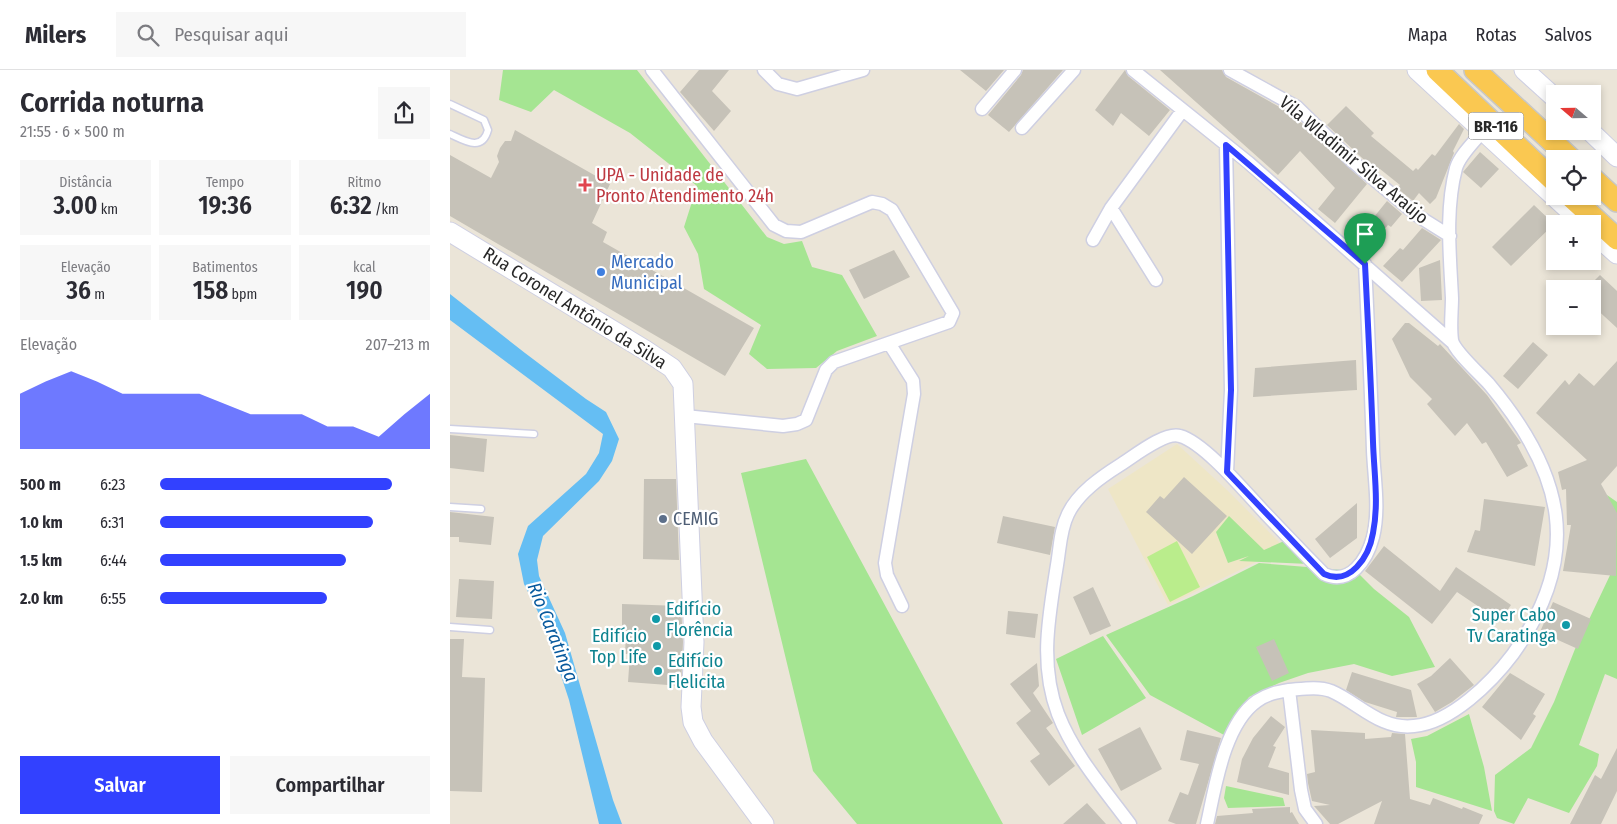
<!DOCTYPE html>
<html lang="pt">
<meta charset="utf-8">
<style>
:root{--surface:#fff;--page:#f7f7f7;--text:#2b2b33;--muted:#7c7c81;--line:#e1e1e2;--accent:#3241ff}
body{margin:0;font-family:"Fira Sans Condensed",sans-serif;background:var(--page);color:var(--text);height:100vh;display:flex;flex-direction:column;font-size:19px;white-space:nowrap}
*{box-sizing:border-box;margin:0}
p{font-size:16px;color:var(--muted)}
.icon{flex:none;width:28px;height:28px;fill:none;stroke:currentColor;stroke-width:2;stroke-linecap:round;stroke-linejoin:round}
.map{position:relative;flex:1;overflow:hidden}
.sheet{display:flex;flex-direction:column;background:var(--surface);width:450px}
.sheet>*{flex:none}
.needle{width:32px;rotate:290deg}
.tools{position:absolute;left:1096px;top:15px;display:grid;gap:10px}
.tools a{display:grid;place-items:center;width:55px;height:55px;border-radius:0px;background:var(--surface);box-shadow:0 2px 8px #0003;font-size:25px}
.pin{position:absolute;display:grid;place-items:center;width:42px;height:42px;color:#fff;margin:-51px -21px;border-radius:50% 50% 50% 0;rotate:-45deg;box-shadow:0 0 5px #0007}
.pin .icon{rotate:45deg}
.round{display:grid;place-items:center;flex:none;width:52px;height:52px;border-radius:0px;background:var(--page)}
.head{display:flex;align-items:center;justify-content:space-between;height:85px;padding:0 20px}
h1{font-size:28px;font-weight:600;line-height:38px}
.stats{display:grid;grid-template-columns:repeat(3,1fr);gap:8px;height:85px;padding:5px 20px}
.stats div{display:grid;align-content:center;border-radius:0px;background:var(--page);text-align:center}
.stats b{font-size:25px;font-weight:600}
.stats small{font-size:14px;font-weight:400}
.stats p{font-size:14px}
.chart{height:140px;padding:10px 20px}
.chart p{display:flex;justify-content:space-between}
.chart svg{width:100%;height:90px;margin-top:5px;fill:var(--accent);opacity:.7}
.action{display:flex;gap:10px;margin-top:auto;padding:10px 20px}
.action a{flex:1;height:58px;border-radius:0px;background:var(--accent);color:#fff;font-size:20px;font-weight:600;line-height:58px;text-align:center}
.action a+a{background:var(--page);color:var(--text)}
ul{padding:0 20px;list-style:none;font-size:16px}
li{display:grid;grid-template-columns:80px 60px 1fr;align-items:center;height:38px}
li i{height:12px;border-radius:6px;background:var(--accent)}
header{display:flex;align-items:center;gap:30px;box-sizing:border-box;height:70px;padding:0 25px;background:var(--surface);border-bottom:1px solid var(--line)}
header strong{font-size:24px}
nav{display:flex;gap:28px;margin-inline-start:auto;font-size:18px}
.search{width:350px;height:45px;background:var(--page);display:flex;align-items:center;gap:12px;box-sizing:border-box;padding:0 18px;border-radius:0px;color:var(--muted);font-size:19px}
main{display:flex;flex:1;min-height:0}
.map>svg:first-child{display:block}
.education{fill:#eee6c6}
.green{fill:#a5e592}
.pitch{fill:#baed8c}
.water{fill:#65bef3}
.building{fill:#c6c2b8}
.lines{fill:none;stroke-linecap:round;stroke-linejoin:round}
.service-casing{stroke:#cecfe2;stroke-width:9}
.minor-casing{stroke:#cecfe2;stroke-width:15}
.secondary-casing{stroke:#cecfe2;stroke-width:21}
.trunk-casing{stroke:#c7c7c7;stroke-width:24}
.service{stroke:#fff;stroke-width:6}
.minor{stroke:#fff;stroke-width:12}
.secondary{stroke:#fff;stroke-width:19}
.trunk{stroke:#fac851;stroke-width:21}
.route-casing{stroke:#fff;stroke-width:10}
.route{stroke:#3241ff;stroke-width:6}
.health-dot{fill:#e0444e;stroke:#fff;stroke-width:2}
.shop-dot{fill:#3f7fe0;stroke:#fff;stroke-width:2}
.service-dot{fill:#5c6f8a;stroke:#fff;stroke-width:2}
.culture-dot{fill:#0f9aa8;stroke:#fff;stroke-width:2}
.labels{text-anchor:middle;dominant-baseline:central;stroke-width:4.5;stroke-linejoin:round;paint-order:stroke}
.shield{fill:#fff;stroke:#686868;stroke-width:1}
.shield-label{font-size:16px;font-weight:bold;fill:#282828}
.street-label{font-size:18px;fill:#282828;stroke:#fff}
.health-label{font-size:18px;fill:#be3a42;stroke:#fff;text-anchor:start}
.shop-label{font-size:18px;fill:#366cbe;stroke:#fff;text-anchor:start}
.service-label{font-size:18px;fill:#4e5e75;stroke:#fff;text-anchor:start}
.culture-label{font-size:18px;fill:#0d838f;stroke:#fff;text-anchor:start}
.water-label{font-size:19px;font-style:italic;fill:#07599d;stroke:#fff}
</style>
<header>
<strong>Milers</strong>
<div class="search"><svg class="icon" aria-label="search" viewBox="0 0 24 24"><circle cx="10" cy="10" r="6"/><path d="M15 15l6 6"/></svg>Pesquisar aqui</div>
<nav><a>Mapa</a><a>Rotas</a><a>Salvos</a></nav>
</header>
<main>
<section class="sheet">
<div class="head"><div><h1>Corrida noturna</h1><p>21:55 · 6 × 500 m</p></div><a class="round"><svg class="icon" aria-label="share" viewBox="0 0 24 24"><path d="M12 15V3M7 8l5-5 5 5M5 13v7h14v-7"/></svg></a></div>
<div class="stats">
<div><p>Distância</p><b>3.00<small> km</small></b></div>
<div><p>Tempo</p><b>19:36</b></div>
<div><p>Ritmo</p><b>6:32<small> /km</small></b></div>
</div>
<div class="stats">
<div><p>Elevação</p><b>36<small> m</small></b></div>
<div><p>Batimentos</p><b>158<small> bpm</small></b></div>
<div><p>kcal</p><b>190</b></div>
</div>
<div class="chart"><p><span>Elevação</span>207–213 m</p>
<svg viewBox="0 0 160 44" preserveAspectRatio="none"><path d="M0 44V17L10 11L20 6L30 11L40 17L50 17L60 17L70 17L80 22L90 27L100 27L110 27L120 33L130 33L140 38L150 27L160 17V44z"/></svg>
</div>
<ul>
<li><b>500 m</b>6:23<i style="width:86%"></i></li>
<li><b>1.0 km</b>6:31<i style="width:79%"></i></li>
<li><b>1.5 km</b>6:44<i style="width:69%"></i></li>
<li><b>2.0 km</b>6:55<i style="width:62%"></i></li>
</ul>
<div class="action"><a>Salvar</a><a>Compartilhar</a></div>
</section>
<div class="map">
<svg width="1167" height="754" viewBox="0 0 1167 754">
<rect width="100%" height="100%" fill="#ebe5d8"/>
<path class="education" d="M 727,374 L 777,420 L 835,478 L 718,535 L 658,419 Z"/>
<path class="green" d="M 53,0 L 187,0 L 317,167 L 334,174 L 352,171 L 362,197 L 392,205 L 427,266 L 387,281 L 366,298 L 317,299 L 299,284 L 311,255 L 254,219 L 248,184 L 234,157 L 247,116 L 180,63 L 104,20 L 81,42 L 49,30 Z
M 356,389 L 553,754 L 407,754 L 363,701 L 291,403 Z
M 1157,425 L 1167,432 L 1167,609 L 1155,604 L 1129,675 L 1149,684 L 1147,696 L 1119,743 L 1078,728 L 1064,754 L 1047,748 L 1044,741 L 1045,705 L 1081,678 L 1104,632 L 1125,579 L 1162,501 L 1166,457 Z
M 779,446 L 814,480 L 834,471 L 859,494 L 789,491 L 799,486 L 778,493 L 766,462 Z
M 809,493 L 906,501 L 924,519 L 959,547 L 985,597 L 942,606 L 904,594 L 858,603 L 829,613 L 799,627 L 774,665 L 700,625 L 656,565 L 743,526 Z
M 653,566 L 696,628 L 632,665 L 606,589 Z
M 1019,644 L 1034,697 L 1042,741 L 966,717 L 966,692 L 961,669 L 977,666 Z
M 776,716 L 833,728 L 835,736 L 778,738 L 774,728 Z"/>
<path class="pitch" d="M 727,471 L 750,517 L 720,532 L 697,487 Z"/>
<path class="water" d="M 0,224 L 75,283 L 136,329 L 156,342 L 169,369 L 162,391 L 149,411 L 93,466 L 87,490 L 89,506 L 115,563 L 163,730 L 172,754 L 149,754 L 119,630 L 94,554 L 74,514 L 68,484 L 78,456 L 136,404 L 149,383 L 153,364 L 0,250 Z"/>
<path class="building" d="M 249,0 L 279,0 L 262,21 L 281,41 L 264,61 L 230,22 Z
M 510,0 L 554,0 L 536,21 Z
M 573,0 L 613,0 L 559,62 L 538,45 L 571,5 Z
M 675,0 L 678,6 L 720,40 L 699,66 L 671,43 L 663,56 L 645,40 Z
M 710,0 L 772,0 L 776,7 L 842,44 L 917,114 L 885,153 L 868,139 L 885,118 L 850,81 L 828,105 Z
M 896,36 L 924,63 L 921,66 L 963,101 L 966,98 L 968,100 L 982,84 L 985,86 L 1009,54 L 1014,59 L 1003,81 L 1004,83 L 986,128 L 980,134 L 969,123 L 963,131 L 947,118 L 950,115 L 930,99 L 927,102 L 877,55 Z
M 65,60 L 160,114 L 142,153 L 157,162 L 153,172 L 304,258 L 275,306 L 0,146 L 0,85 L 41,108 L 49,92 L 47,86 L 50,78 L 55,71 L 61,71 Z
M 1030,82 L 1049,99 L 1031,118 L 1013,102 Z
M 937,131 L 952,144 L 941,157 L 938,155 L 918,179 L 906,169 Z
M 1084,135 L 1104,154 L 1061,196 L 1042,177 Z
M 972,158 L 991,170 L 952,212 L 933,196 L 950,178 L 953,180 Z
M 444,180 L 460,207 L 414,229 L 399,200 Z
M 990,190 L 992,230 L 971,231 L 969,198 Z
M 1150,205 L 1167,221 L 1167,258 L 1142,235 L 1142,213 Z
M 955,253 L 959,253 L 988,276 L 990,274 L 1037,325 L 1071,373 L 1067,375 L 1078,396 L 1057,407 L 1036,372 L 1032,374 L 1017,353 L 1005,366 L 977,334 L 982,329 L 960,307 L 942,269 Z
M 1083,272 L 1098,285 L 1068,319 L 1053,306 Z
M 906,290 L 907,320 L 803,327 L 805,298 Z
M 1167,291 L 1167,396 L 1151,414 L 1167,443 L 1166,506 L 1113,501 L 1121,455 L 1117,455 L 1116,419 L 1112,420 L 1108,402 L 1137,390 L 1086,343 L 1115,310 L 1119,315 L 1129,303 L 1144,316 Z
M 0,365 L 37,369 L 34,402 L 0,398 Z
M 734,407 L 777,446 L 742,484 L 696,442 L 710,426 L 714,429 Z
M 194,409 L 226,409 L 229,490 L 193,489 Z
M 1034,429 L 1095,437 L 1085,496 L 1017,482 L 1025,460 L 1030,461 Z
M 907,433 L 907,468 L 880,488 L 865,469 Z
M 0,442 L 44,447 L 41,475 L 9,472 L 9,467 L 0,467 Z
M 553,446 L 605,457 L 600,485 L 547,473 Z
M 934,476 L 990,521 L 1006,497 L 1061,535 L 1050,551 L 1007,522 L 982,554 L 915,501 Z
M 9,509 L 44,511 L 42,549 L 6,547 Z
M 643,517 L 661,556 L 640,565 L 623,527 Z
M 1103,532 L 1141,549 L 1128,579 L 1090,562 Z
M 172,534 L 231,536 L 233,572 L 231,616 L 178,612 L 180,584 L 175,584 L 176,563 L 172,562 Z
M 558,541 L 588,544 L 585,568 L 556,564 Z
M 0,569 L 14,569 L 12,607 L 35,608 L 32,722 L 0,721 Z
M 824,569 L 839,603 L 822,611 L 806,577 Z
M 1000,588 L 1024,615 L 1002,632 L 985,642 L 967,614 L 981,606 Z
M 587,593 L 589,616 L 583,623 L 603,653 L 596,658 L 625,696 L 599,716 L 580,691 L 590,684 L 566,653 L 581,641 L 560,614 Z
M 902,602 L 961,620 L 967,647 L 946,647 L 947,642 L 915,632 L 896,620 Z
M 1060,603 L 1095,624 L 1083,644 L 1086,646 L 1071,670 L 1032,637 Z
M 821,646 L 835,657 L 823,676 L 826,677 L 818,697 L 839,703 L 839,725 L 787,712 L 792,689 L 803,668 Z
M 690,657 L 712,699 L 671,721 L 648,679 Z
M 737,660 L 771,668 L 746,754 L 726,754 L 718,751 L 730,722 L 738,725 L 749,694 L 730,690 Z
M 861,660 L 915,663 L 915,669 L 941,667 L 942,663 L 955,664 L 960,729 L 980,735 L 983,728 L 1012,739 L 1013,737 L 1033,745 L 1029,754 L 924,754 L 932,731 L 888,754 L 880,754 L 864,736 L 880,735 L 862,731 L 858,713 L 857,704 L 865,702 Z
M 1167,678 L 1167,721 L 1151,754 L 1120,754 L 1145,705 L 1151,709 Z
M 637,733 L 656,754 L 613,754 Z
M 840,737 L 840,743 L 842,742 L 849,754 L 765,754 L 767,746 L 803,743 L 802,739 Z"/>
<g class="lines">
<defs>
<path id="service" d="M 0,34 L 34,50 L 38,60 C 32,82 15,71 0,64
M 0,359 L 84,364
M 0,437 L 31,439
M 0,557 L 40,560"/>
<path id="minor" d="M 202,0 L 324,155 L 336,161 L 351,162 L 422,132 L 432,134 L 442,140 L 503,243 L 499,252 L 384,292 L 376,300 L 356,350 L 347,354 L 333,356 L 235,346
M 314,0 L 328,14 L 347,19 L 413,0
M 683,0 L 799,93 L 1002,272
M 780,0 L 847,37 L 902,91 L 968,146 L 1000,166
M 532,39 L 565,0
M 572,58 L 624,0
M 776,75 L 781,320 L 777,402
M 661,138 L 706,210
M 643,170 L 661,138 L 732,41
M 439,273 L 463,311 L 464,324 L 435,493 L 437,505 L 452,536
M 680,754 C 654,719 624,685 608,644 C 589,594 599,546 607,495 C 610,478 610,460 618,444 C 628,423 651,407 670,395 C 683,387 715,361 730,366 C 755,373 797,424 816,444 C 835,464 854,484 874,504 C 900,516 917,490 923,467 C 930,439 924,408 923,380 C 921,318 918,256 915,194
M 757,754 C 765,718 774,654 807,631 C 817,624 827,622 839,620
M 866,754 L 855,739 L 851,720 L 839,620 C 852,619 868,616 881,621 C 909,633 930,660 964,656 C 1001,653 1042,612 1063,584 C 1134,485 1114,403 1039,314 C 1031,305 1004,281 1002,270 C 1000,256 1002,241 1002,228 C 1000,186 995,140 1006,98 C 1010,85 1024,72 1033,61"/>
<path id="secondary" d="M 967,0 L 1134,154
M 1074,0 L 1105,28
M 1140,61 L 1167,87
M 0,162 L 195,280 L 222,298 L 233,314 L 244,572 L 241,637 L 243,652 L 253,671 L 314,754
M 1142,162 L 1167,184"/>
<path id="trunk" d="M 987,0 L 1105,112
M 1025,0 L 1121,89
M 1142,108 L 1167,131
M 1120,126 L 1167,169"/>
</defs>
<use href="#service" class="service-casing"/>
<use href="#minor" class="minor-casing"/>
<use href="#secondary" class="secondary-casing"/>
<use href="#trunk" class="trunk-casing"/>
<use href="#service" class="service"/>
<use href="#minor" class="minor"/>
<use href="#secondary" class="secondary"/>
<use href="#trunk" class="trunk"/>
</g>
<g class="lines">
<defs>
<path id="route" d="M 776,75 L 915,194 C 918,254 921,313 923,372 C 924,403 929,433 923,463 C 919,487 900,516 874,504 L 777,402 L 781,320 Z"/>
</defs>
<use href="#route" class="route-casing"/>
<use href="#route" class="route"/>
</g>
<path class="health-dot" d="M132.5 107.5h5v5h5v5h-5v5h-5v-5h-5v-5h5z"/>
<circle class="shop-dot" cx="151" cy="202" r="5"/>
<circle class="service-dot" cx="213" cy="449" r="5"/>
<g class="culture-dot">
<circle cx="206" cy="549" r="5"/>
<circle cx="1116" cy="555" r="5"/>
<circle cx="207" cy="576" r="5"/>
<circle cx="208" cy="601" r="5"/>
</g>
<g class="labels">
<rect class="shield" x="1018.5" y="42.5" width="55" height="27" rx="4"/>
<g class="shield-label">
<text x="1046" y="56">BR-116</text>
</g>
<g class="street-label">
<text transform="translate(904 90) rotate(40)">Vila Wladimir Silva Araújo</text>
<text transform="translate(125 238) rotate(32)">Rua Coronel Antônio da Silva</text>
</g>
<g class="health-label">
<text x="146" y="105">UPA - Unidade de<tspan x="146" dy="21">Pronto Atendimento 24h</tspan></text>
</g>
<g class="shop-label">
<text x="161" y="192">Mercado<tspan x="161" dy="21">Municipal</tspan></text>
</g>
<g class="service-label">
<text x="223" y="449">CEMIG</text>
</g>
<g class="culture-label">
<text x="216" y="539">Edifício<tspan x="216" dy="21">Florência</tspan></text>
<text x="1106" y="545" text-anchor="end">Super Cabo<tspan x="1106" dy="21">Tv Caratinga</tspan></text>
<text x="197" y="566" text-anchor="end">Edifício<tspan x="197" dy="21">Top Life</tspan></text>
<text x="218" y="591">Edifício<tspan x="218" dy="21">Flelicita</tspan></text>
</g>
<g class="water-label">
<text transform="translate(103 562) rotate(68)">Rio Caratinga</text>
</g>
</g>
</svg>
<div class="tools">
<a><svg class="needle" viewBox="-14 -14 28 28"><path d="M0-13l5 13h-10z" fill="#e53935"/><path d="M0 13l5-13h-10z" fill="#7c7c81"/></svg></a>
<a><svg class="icon" aria-label="locate" viewBox="0 0 24 24"><circle cx="12" cy="12" r="6"/><path d="M12 2v4M12 18v4M2 12h4M18 12h4"/></svg></a>
<a>+</a>
<a>−</a>
</div>
<div class="pin" style="left:915px;top:194px;background:#1e9e55"><svg class="icon" aria-label="arrive" viewBox="0 0 24 24"><path d="M6 21V4h12l-3 4 3 4H6"/></svg></div>
</div>
</main>
